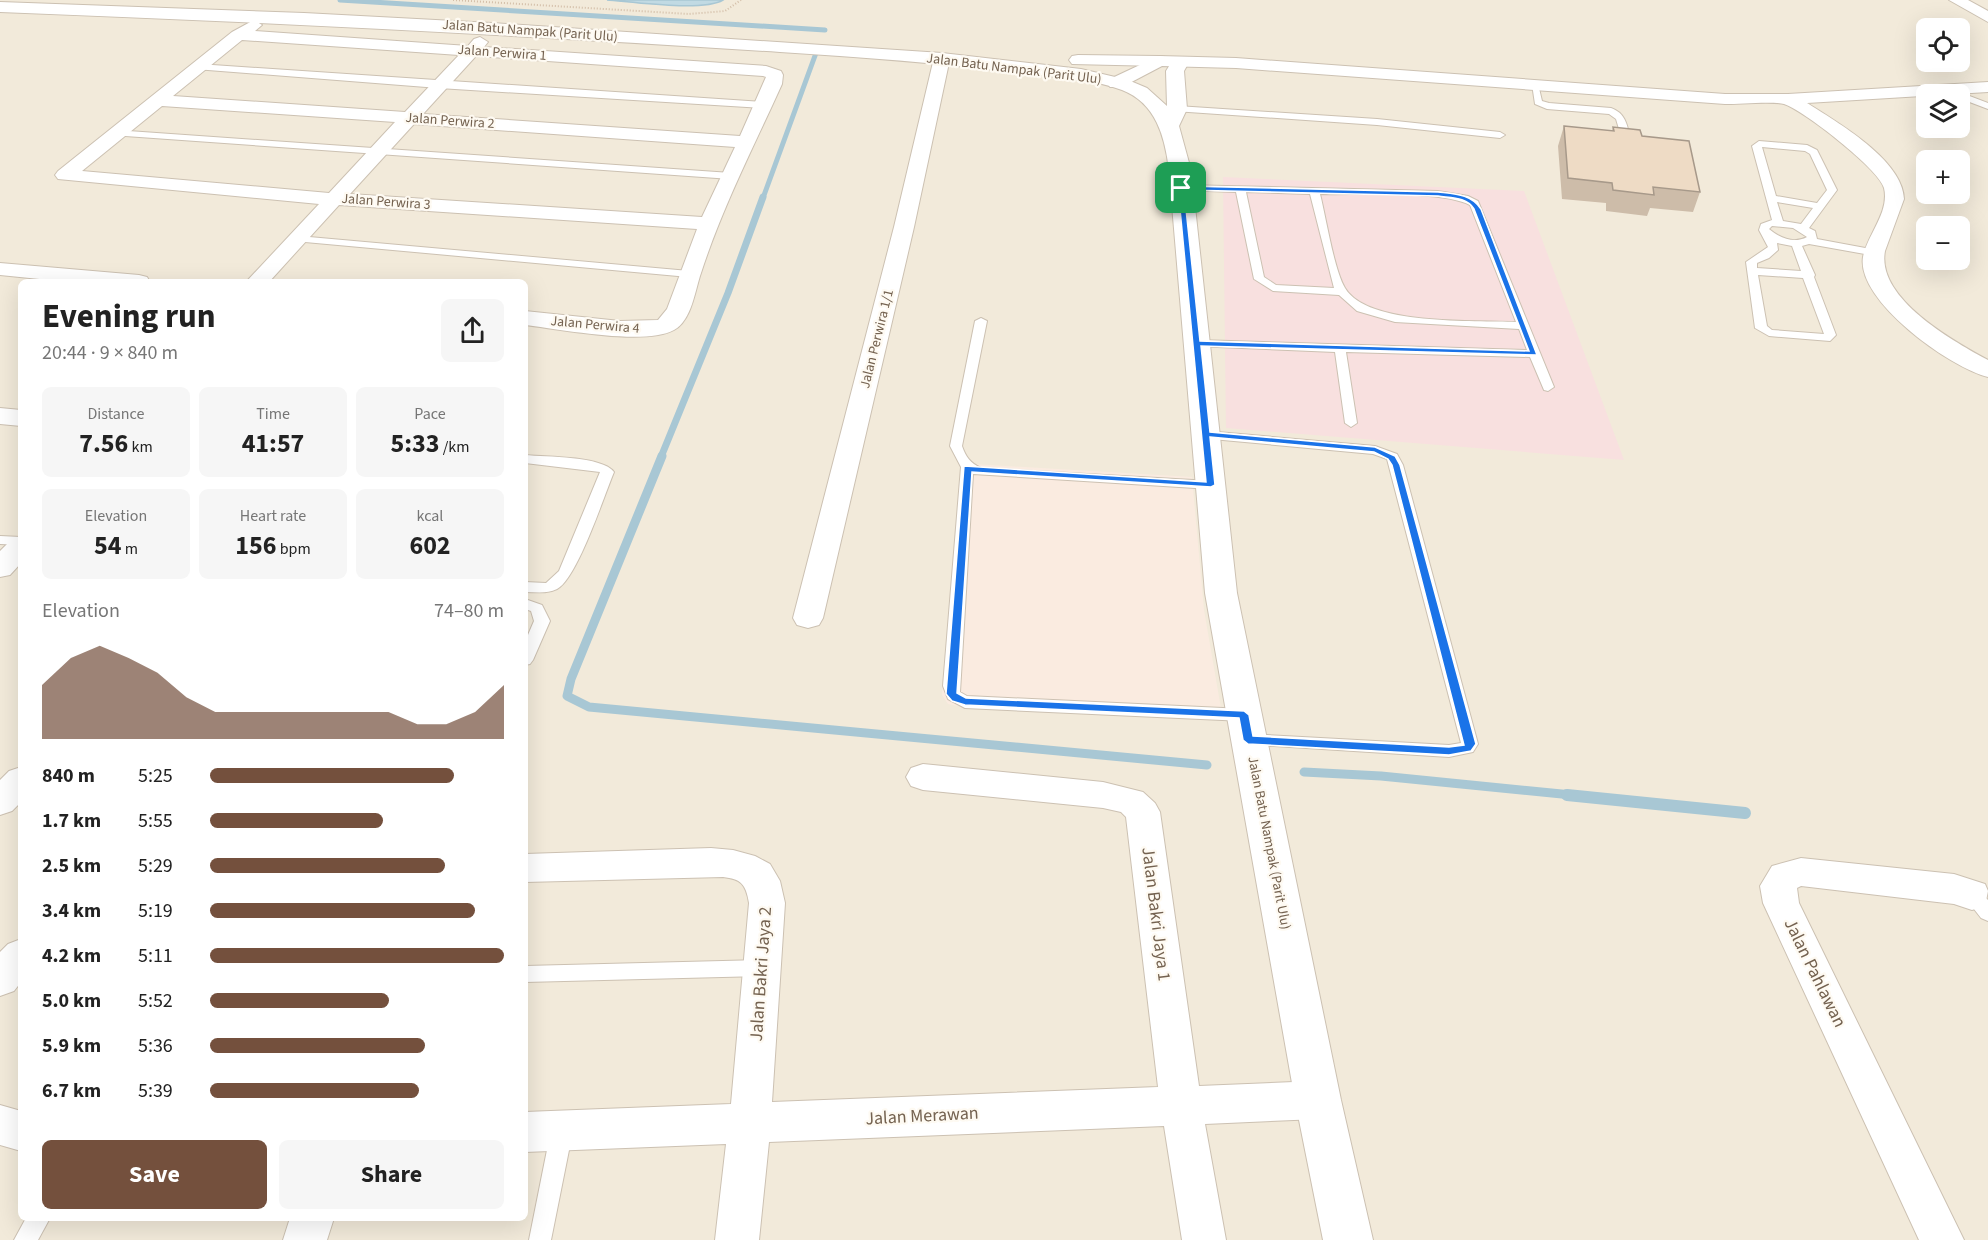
<!DOCTYPE html>
<meta charset="utf-8">
<style>
:root{--surface:#fff;--page:#f6f6f6;--text:#222;--muted:#767676;--accent:#74503d}
body{margin:0;font-family:"Source Sans 3",sans-serif;background:var(--page);color:var(--text);height:100vh;display:flex;flex-direction:column;font-size:22px;white-space:nowrap}
*{box-sizing:border-box;margin:0}
p{font-size:20px;color:var(--muted)}
.icon{flex:none;width:33px;height:33px;fill:none;stroke:currentColor;stroke-width:2;stroke-linecap:round;stroke-linejoin:round}
.map{position:relative;flex:1;overflow:hidden}
.details{position:absolute;left:18px;top:279px;width:510px;height:942px;display:flex;flex-direction:column;background:var(--surface);border-radius:9px;box-shadow:0 6px 24px #0002}
.details>*{flex:none}
.tools{position:absolute;left:1916px;top:18px;display:grid;gap:12px}
.tools a{display:grid;place-items:center;width:54px;height:54px;border-radius:9px;background:var(--surface);box-shadow:0 6px 24px #0002;font-size:30px}
.pin{position:absolute;display:grid;place-items:center;width:51px;height:51px;color:#fff;margin:-26px;border-radius:12px;box-shadow:0 3px 9px #0006}
.round{display:grid;place-items:center;flex:none;width:63px;height:63px;border-radius:9px;background:var(--page)}
.head{display:flex;align-items:center;justify-content:space-between;height:102px;padding:0 24px}
h1{font-size:33px;font-weight:700;line-height:45px}
.figures{display:grid;grid-template-columns:repeat(3,1fr);gap:9px;height:102px;padding:6px 24px}
.figures div{display:grid;align-content:center;border-radius:9px;background:var(--page);text-align:center}
.figures b{font-size:26px;font-weight:700}
.figures small{font-size:16px;font-weight:400}
.figures p{font-size:16px}
.chart{height:168px;padding:12px 24px}
.chart p{display:flex;justify-content:space-between}
.chart svg{width:100%;height:108px;margin-top:6px;fill:var(--accent);opacity:.7}
.button{display:flex;gap:12px;margin-top:auto;padding:12px 24px}
.button a{flex:1;height:69px;border-radius:9px;background:var(--accent);color:#fff;font-size:24px;font-weight:700;line-height:69px;text-align:center}
.button a+a{background:var(--page);color:var(--text)}
ul{padding:0 24px;list-style:none;font-size:20px}
li{display:grid;grid-template-columns:96px 72px 1fr;align-items:center;height:45px}
li i{height:15px;border-radius:8px;background:var(--accent)}
.map>svg:first-child{display:block}
.residential{fill:#f2eada;fill-rule:evenodd}
.commercial{fill:#faebe0}
.medical{fill:#f8e0df}
.water{fill:#c1dae3;stroke:#a8c7d4;stroke-width:1.5}
.lines{fill:none;stroke-linecap:round;stroke-linejoin:round}
.stream-far3{stroke:#a8c7d4;stroke-width:5}
.stream-far2{stroke:#a8c7d4;stroke-width:7}
.stream-far1{stroke:#a8c7d4;stroke-width:9}
.stream{stroke:#a8c7d4;stroke-width:12}
.service-casing{stroke:#ccc1b2;stroke-width:2}
.minor-casing{stroke:#ccc1b2;stroke-width:2}
.tertiary-casing{stroke:#ccc1b2;stroke-width:2}
.path{stroke:#d3bea8;stroke-width:2;stroke-dasharray:1 2;stroke-linecap:butt}
.service{fill:#fff;fill-rule:evenodd}
.minor{fill:#fff;fill-rule:evenodd}
.tertiary{fill:#fff;fill-rule:evenodd}
.wall{fill:#cdbca9}
.building{fill:#eedbc5;stroke:#a7998a;stroke-width:1.5}
.route{fill:#1a73e8;stroke:#fff;stroke-width:1.5;fill-rule:evenodd}
.labels{text-anchor:middle;dominant-baseline:central;stroke-width:4.5;stroke-linejoin:round;paint-order:stroke}
.far-street-label{font-size:14px;fill:#746250;stroke:#fefaf2}
.near-street-label{font-size:18px;fill:#746250;stroke:#fefaf2}
</style>
<div class="map">
<svg width="1988" height="1240" viewBox="0 0 1988 1240">
<rect width="100%" height="100%" fill="#fbf7eb"/>
<path class="residential" d="M 0,0 L 1988,0 L 1988,1240 L 0,1240 ZM 1926,28 L 1959,28 L 1959,62 L 1926,62 ZM 1926,94 L 1959,94 L 1959,128 L 1926,128 ZM 1926,160 L 1959,160 L 1959,194 L 1926,194 ZM 1926,226 L 1959,226 L 1959,260 L 1926,260 ZM 21,282 L 525,282 L 525,1218 L 21,1218 Z"/>
<path class="commercial" d="M 973,464 L 1192,477 L 1204,610 L 1223,720 L 963,707 L 948,704 L 942,695 L 960,471 Z"/>
<path class="medical" d="M 1223,177 L 1524,191 L 1624,460 L 1226,428 Z"/>
<path class="water" d="M 607,0 L 723,0 C 703,12 633,2 607,0 Z"/>
<g class="lines">
<path class="stream-far3" d="M 340,0 L 825,30
M 763,198 L 816,53"/>
<path class="stream-far2" d="M 661,457 L 728,293 L 763,197"/>
<path class="stream-far1" d="M 662,456 L 571,679 L 567,696 L 589,707 L 1207,765
M 1304,772 L 1381,776 L 1582,796"/>
<path class="stream" d="M 1567,795 L 1745,813"/>
<defs>
<path id="service" d="M 198,64 L 763,102 L 767,105 L 763,108 L 439,88 L 195,69 L 194,67 Z
M 1532,84 L 1538,84 L 1542,101 L 1549,103 L 1611,108 C 1625,113 1627,124 1630,137 L 1622,139 L 1616,119 L 1609,114 L 1547,109 L 1535,104 Z
M 1959,92 L 1988,103 L 1988,109 L 1959,98 L 1959,94 L 1955,94 Z
M 1177,106 L 1377,119 L 1500,132 L 1505,135 L 1500,138 L 1377,125 L 1174,111 L 1174,107 Z
M 114,130 L 731,173 L 736,176 L 731,179 L 111,135 L 109,133 Z
M 1759,141 L 1807,145 L 1817,150 L 1837,190 L 1809,228 L 1815,231 L 1817,239 L 1876,250 L 1881,253 L 1876,256 L 1809,244 L 1802,246 L 1815,275 L 1814,277 L 1836,335 L 1830,341 L 1769,336 L 1755,328 L 1746,262 L 1768,247 L 1759,230 L 1761,224 L 1772,220 L 1752,146 ZM 1762,147 L 1805,151 L 1810,154 L 1827,190 L 1817,203 L 1776,196 ZM 1777,202 L 1813,208 L 1801,224 L 1783,221 ZM 1772,226 L 1793,228 L 1807,237 C 1794,244 1780,238 1769,229 ZM 1777,243 L 1792,246 L 1801,271 L 1757,268 L 1757,263 L 1769,258 L 1778,250 ZM 1758,275 L 1803,278 L 1824,334 L 1772,330 L 1767,326 Z
M 1181,185 L 1438,191 L 1468,196 L 1478,201 L 1554,387 L 1548,391 L 1544,390 L 1530,357 L 1346,352 L 1357,423 L 1351,427 L 1345,423 L 1335,352 L 1193,346 L 1193,342 L 1197,340 L 1527,350 L 1519,329 L 1395,322 L 1357,311 L 1339,295 L 1273,291 L 1254,279 L 1236,192 L 1178,190 L 1176,188 ZM 1246,192 L 1310,194 L 1334,288 L 1276,285 L 1264,277 ZM 1320,194 C 1356,195 1441,190 1470,205 L 1516,322 C 1475,320 1367,326 1345,288 C 1334,270 1326,217 1320,194 Z
M 298,236 L 689,271 L 694,274 L 689,277 L 294,241 L 294,237 Z
M 981,318 L 987,321 L 962,446 C 966,457 970,463 981,468 L 1211,481 L 1218,485 L 1211,489 L 973,474 L 960,692 L 967,696 L 1244,709 L 1250,711 L 1252,715 L 1250,719 L 1244,721 L 965,708 L 948,699 L 943,686 L 961,467 L 950,446 L 975,321 Z
M 1206,431 L 1375,446 L 1397,454 L 1403,465 L 1478,744 L 1473,752 L 1449,757 L 1242,744 L 1240,740 L 1242,736 L 1248,734 L 1449,745 L 1461,743 L 1387,459 L 1373,454 L 1201,438 L 1200,435 L 1201,432 Z
M 525,455 C 545,457 603,456 614,472 C 604,496 577,579 557,589 C 547,594 536,592 525,592 L 525,582 L 546,583 L 559,571 L 600,472 L 525,463 Z
M 0,536 L 21,537 L 21,545 L 0,544 Z
M 525,599 L 542,605 L 550,621 L 533,660 L 530,664 L 525,665 L 525,642 L 534,621 L 531,611 L 525,609 Z
M 1972,888 L 1978,890 L 1988,900 L 1988,921 L 1981,918 L 1963,895 L 1966,890 Z
M 762,960 L 769,962 L 772,968 L 769,974 L 762,976 L 525,982 L 525,966 Z
M 562,1120 L 569,1123 L 573,1130 L 551,1240 L 529,1240 L 551,1130 L 555,1123 Z
M 26,1218 L 50,1218 L 38,1240 L 14,1240 Z"/>
<path id="minor" d="M 1949,0 L 1968,0 L 1988,11 L 1988,22 Z
M 254,20 L 262,25 L 255,31 L 468,46 L 474,39 L 480,37 L 488,42 L 484,47 L 766,66 L 781,71 L 783,75 L 782,84 C 754,146 722,208 701,273 C 695,290 692,320 674,330 C 645,346 559,329 525,325 L 525,311 L 620,321 L 658,320 L 667,309 L 697,229 L 339,205 L 269,282 L 246,282 L 319,204 L 58,179 L 55,175 L 58,171 L 232,32 ZM 242,40 L 459,55 L 405,112 L 173,96 ZM 476,56 L 763,76 L 766,77 L 740,136 L 423,114 ZM 162,106 L 395,122 L 329,193 L 82,171 ZM 414,124 L 735,147 L 702,217 L 350,194 Z
M 942,53 L 950,58 L 914,227 L 823,618 L 819,625 L 808,628 L 797,625 L 793,618 L 894,227 L 934,58 Z
M 1159,56 L 1236,58 L 1725,94 L 1788,94 L 1988,82 L 1988,92 L 1807,103 C 1837,122 1903,160 1904,199 L 1885,251 C 1876,298 1953,341 1988,360 L 1988,377 C 1951,368 1856,301 1863,257 C 1867,235 1890,212 1884,188 C 1879,169 1803,110 1784,104 C 1772,101 1740,104 1725,104 L 1236,68 L 1162,66 L 1122,87 L 1110,87 L 1107,83 L 1110,79 Z
M 0,263 L 139,275 L 147,277 L 150,282 L 69,282 L 0,275 Z
M 0,408 L 21,410 L 21,426 L 0,424 Z
M 21,537 L 21,563 L 10,575 L 0,577 L 0,551 L 11,540 Z
M 923,764 L 1103,782 L 1143,792 L 1155,803 L 1160,812 L 1199,1086 L 1318,1081 L 1333,1086 L 1339,1100 L 1333,1114 L 1318,1119 L 1205,1124 L 1226,1240 L 1182,1240 L 1164,1126 L 769,1142 L 759,1240 L 715,1240 L 726,1144 L 525,1152 L 525,1112 L 731,1104 L 749,903 C 746,884 741,879 723,877 L 525,882 L 525,854 L 711,848 L 733,850 L 755,856 L 770,864 L 780,881 L 785,903 L 772,1102 L 1158,1087 L 1126,817 L 1121,812 L 1103,808 L 923,790 L 911,786 L 906,777 L 911,768 Z
M 21,767 L 21,802 L 12,811 L 0,815 L 0,780 L 9,771 Z
M 1801,858 L 1954,874 L 1985,884 L 1988,891 L 1985,906 L 1972,910 L 1954,904 L 1801,886 L 1797,888 L 1799,903 L 1964,1240 L 1919,1240 L 1763,903 L 1760,886 L 1772,866 Z
M 21,939 L 21,982 L 14,991 L 0,996 L 0,952 L 8,944 Z
M 0,1105 L 21,1111 L 21,1151 L 0,1145 Z
M 290,1218 L 334,1218 L 327,1240 L 283,1240 Z"/>
<path id="tertiary" d="M 0,2 L 304,13 L 492,23 L 942,53 L 1081,69 L 1128,80 L 1147,88 L 1167,106 L 1166,71 L 1174,58 L 1186,58 L 1189,62 L 1184,71 L 1187,109 L 1179,126 L 1191,170 L 1237,593 L 1341,1100 L 1373,1240 L 1323,1240 L 1295,1100 L 1205,593 L 1169,170 C 1165,137 1156,103 1122,90 C 1090,78 1053,77 1019,73 C 940,63 860,57 780,52 C 520,35 260,22 0,12 Z
M 1078,55 L 1159,56 L 1165,57 L 1168,61 L 1165,65 L 1159,66 L 1072,64 L 1069,60 L 1072,56 Z"/>
</defs>
<use href="#service" class="service-casing"/>
<use href="#minor" class="minor-casing"/>
<use href="#tertiary" class="tertiary-casing"/>
<path class="path" d="M 453,0 L 689,14 L 725,11 L 741,0"/>
<use href="#service" class="service"/>
<use href="#minor" class="minor"/>
<use href="#tertiary" class="tertiary"/>
</g>
<path class="wall" d="M 1564,126 L 1612,131 L 1613,127 L 1642,136 L 1700,192 L 1693,212 L 1650,208 L 1647,216 L 1606,211 L 1606,203 L 1562,199 L 1558,146 Z"/>
<path class="building" d="M 1564,126 L 1614,131 L 1613,127 L 1640,130 L 1642,136 L 1689,141 L 1700,192 L 1653,187 L 1654,195 L 1613,190 L 1612,183 L 1568,178 Z"/>
<path class="route" d="M 1181,186 L 1438,192 C 1455,194 1471,194 1481,209 L 1537,355 L 1201,346 L 1210,432 L 1375,447 L 1395,456 L 1400,465 L 1476,744 L 1471,751 L 1449,755 L 1248,744 L 1243,740 L 1239,718 L 965,705 L 952,701 L 946,694 L 964,466 L 1206,482 L 1178,188 ZM 1184,190 L 1438,196 C 1451,198 1467,197 1474,209 L 1529,351 L 1200,341 ZM 1210,437 L 1374,452 L 1388,459 L 1392,465 L 1464,745 L 1449,747 L 1253,736 L 1249,715 L 1244,711 L 966,698 L 957,693 L 972,472 L 1211,487 L 1215,485 Z"/>
<g class="labels">
<g class="far-street-label">
<text transform="translate(530 31) rotate(4)">Jalan Batu Nampak (Parit Ulu)</text>
<text transform="translate(502 53) rotate(4)">Jalan Perwira 1</text>
<text transform="translate(1014 69) rotate(7)">Jalan Batu Nampak (Parit Ulu)</text>
<text transform="translate(450 121) rotate(4)">Jalan Perwira 2</text>
<text transform="translate(386 202) rotate(4)">Jalan Perwira 3</text>
<text transform="translate(595 325) rotate(5)">Jalan Perwira 4</text>
<text transform="translate(877 339) rotate(-76)">Jalan Perwira 1/1</text>
<text transform="translate(1269 843) rotate(79)">Jalan Batu Nampak (Parit Ulu)</text>
</g>
<g class="near-street-label">
<text transform="translate(1156 914) rotate(83)">Jalan Bakri Jaya 1</text>
<text transform="translate(1815 973) rotate(64)">Jalan Pahlawan</text>
<text transform="translate(761 974) rotate(-86)">Jalan Bakri Jaya 2</text>
<text transform="translate(922 1116) rotate(-3)">Jalan Merawan</text>
</g>
</g>
</svg>
<div class="tools">
<a><svg class="icon" aria-label="locate" viewBox="0 0 24 24"><circle cx="12" cy="12" r="6"/><path d="M12 2v4M12 18v4M2 12h4M18 12h4"/></svg></a>
<a><svg class="icon" aria-label="layers" viewBox="0 0 24 24"><path d="M12 4l9 5-9 5-9-5zM3 14l9 5 9-5"/></svg></a>
<a>+</a>
<a>−</a>
</div>
<div class="pin" style="left:1181px;top:188px;background:#1e9e55"><svg class="icon" aria-label="arrive" viewBox="0 0 24 24"><path d="M6 21V4h12l-3 4 3 4H6"/></svg></div>
<section class="details">
<div class="head"><div><h1>Evening run</h1><p>20:44 · 9 × 840 m</p></div><a class="round"><svg class="icon" aria-label="share" viewBox="0 0 24 24"><path d="M12 15V3M7 8l5-5 5 5M5 13v7h14v-7"/></svg></a></div>
<div class="figures">
<div><p>Distance</p><b>7.56<small> km</small></b></div>
<div><p>Time</p><b>41:57</b></div>
<div><p>Pace</p><b>5:33<small> /km</small></b></div>
</div>
<div class="figures">
<div><p>Elevation</p><b>54<small> m</small></b></div>
<div><p>Heart rate</p><b>156<small> bpm</small></b></div>
<div><p>kcal</p><b>602</b></div>
</div>
<div class="chart"><p><span>Elevation</span>74–80 m</p>
<svg viewBox="0 0 160 44" preserveAspectRatio="none"><path d="M0 44V22L10 11L20 6L30 11L40 17L50 27L60 33L70 33L80 33L90 33L100 33L110 33L120 33L130 38L140 38L150 33L160 22V44z"/></svg>
</div>
<ul>
<li><b>840 m</b>5:25<i style="width:83%"></i></li>
<li><b>1.7 km</b>5:55<i style="width:59%"></i></li>
<li><b>2.5 km</b>5:29<i style="width:80%"></i></li>
<li><b>3.4 km</b>5:19<i style="width:90%"></i></li>
<li><b>4.2 km</b>5:11<i style="width:100%"></i></li>
<li><b>5.0 km</b>5:52<i style="width:61%"></i></li>
<li><b>5.9 km</b>5:36<i style="width:73%"></i></li>
<li><b>6.7 km</b>5:39<i style="width:71%"></i></li>
</ul>
<div class="button"><a>Save</a><a>Share</a></div>
</section>
</div>
